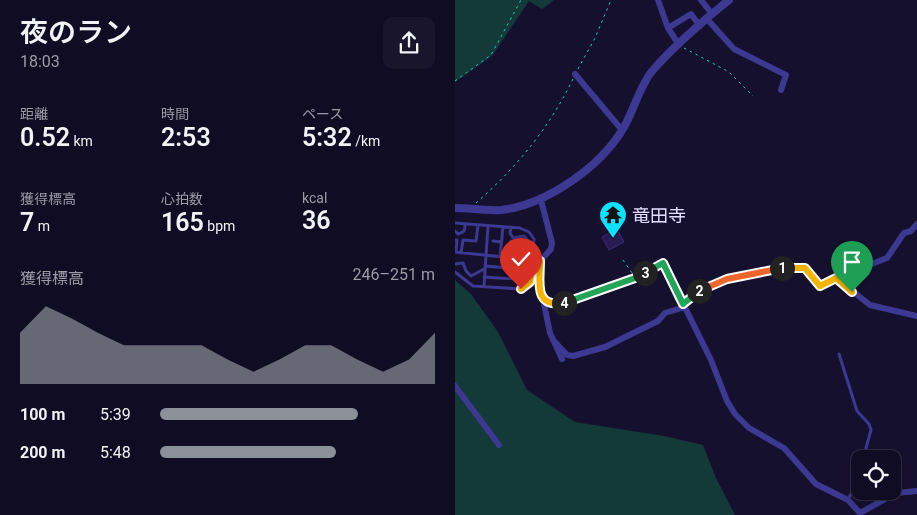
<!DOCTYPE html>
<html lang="ja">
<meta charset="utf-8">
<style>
:root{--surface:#100c23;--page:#19152b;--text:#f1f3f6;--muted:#9c9ba6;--line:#302c41;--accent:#8c9099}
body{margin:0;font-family:Roboto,"Noto Sans JP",sans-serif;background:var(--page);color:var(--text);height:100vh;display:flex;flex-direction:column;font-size:19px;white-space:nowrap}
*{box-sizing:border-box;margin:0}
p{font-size:16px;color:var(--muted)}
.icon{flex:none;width:28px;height:28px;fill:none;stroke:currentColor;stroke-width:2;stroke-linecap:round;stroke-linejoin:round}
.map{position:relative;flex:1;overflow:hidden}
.drawer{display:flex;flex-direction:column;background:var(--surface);width:455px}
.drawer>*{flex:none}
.controls{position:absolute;left:396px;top:450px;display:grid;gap:10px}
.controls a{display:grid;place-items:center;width:50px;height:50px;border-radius:10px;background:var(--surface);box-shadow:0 5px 20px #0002,0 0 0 1px var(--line);font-size:25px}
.pin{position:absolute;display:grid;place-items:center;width:42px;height:42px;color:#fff;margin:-51px -21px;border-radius:50% 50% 50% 0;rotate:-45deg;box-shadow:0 0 5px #0007}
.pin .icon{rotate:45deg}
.km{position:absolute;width:25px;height:25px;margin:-12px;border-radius:50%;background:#222;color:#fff;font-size:14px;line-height:25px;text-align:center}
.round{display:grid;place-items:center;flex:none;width:52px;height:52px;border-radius:10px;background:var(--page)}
.overview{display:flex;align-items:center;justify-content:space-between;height:85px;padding:0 20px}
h1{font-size:28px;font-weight:600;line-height:38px}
.stats{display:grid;grid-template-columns:repeat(3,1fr);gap:8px;height:85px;padding:5px 20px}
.stats div{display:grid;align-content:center}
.stats b{font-size:25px;font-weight:600}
.stats small{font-size:14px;font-weight:400}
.stats p{font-size:14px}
.chart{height:140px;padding:10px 20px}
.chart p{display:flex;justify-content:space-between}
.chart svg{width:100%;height:90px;margin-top:5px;fill:var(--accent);opacity:.7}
ul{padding:0 20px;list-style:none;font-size:16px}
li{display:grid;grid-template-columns:80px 60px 1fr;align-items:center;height:38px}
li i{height:12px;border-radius:6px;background:var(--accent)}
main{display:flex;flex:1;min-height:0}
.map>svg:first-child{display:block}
.green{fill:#133939}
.building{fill:#271b51;stroke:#3d2b7f}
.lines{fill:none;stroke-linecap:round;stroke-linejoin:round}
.path{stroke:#28c9c2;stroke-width:1;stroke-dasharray:2.5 4;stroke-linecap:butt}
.service{stroke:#3d3891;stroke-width:3}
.minor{stroke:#3d3891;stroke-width:6}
.tertiary{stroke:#3d3891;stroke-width:8}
.split-1-casing{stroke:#fff;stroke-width:10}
.split-2-casing{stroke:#fff;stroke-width:10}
.split-3-casing{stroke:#fff;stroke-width:10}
.split-4-casing{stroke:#fff;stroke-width:10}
.split-5-casing{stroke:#fff;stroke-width:10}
.split-1{stroke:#f5b400;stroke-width:6}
.split-2{stroke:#f0652b;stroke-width:6}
.split-3{stroke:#22a559;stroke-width:6}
.split-4{stroke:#22a559;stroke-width:6}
.split-5{stroke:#f5b400;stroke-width:6}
.labels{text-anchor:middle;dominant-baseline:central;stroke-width:5;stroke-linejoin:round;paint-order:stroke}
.poi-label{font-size:18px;fill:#e2deff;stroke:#16102f;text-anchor:start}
</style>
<main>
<section class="drawer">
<div class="overview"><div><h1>夜のラン</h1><p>18:03</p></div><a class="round"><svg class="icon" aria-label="share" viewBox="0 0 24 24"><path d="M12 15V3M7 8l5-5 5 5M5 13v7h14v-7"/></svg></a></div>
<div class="stats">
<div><p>距離</p><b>0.52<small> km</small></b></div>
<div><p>時間</p><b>2:53</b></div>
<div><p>ペース</p><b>5:32<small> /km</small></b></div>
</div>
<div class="stats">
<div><p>獲得標高</p><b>7<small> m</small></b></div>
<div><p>心拍数</p><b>165<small> bpm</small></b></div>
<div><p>kcal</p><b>36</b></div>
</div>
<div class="chart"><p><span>獲得標高</span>246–251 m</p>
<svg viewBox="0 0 160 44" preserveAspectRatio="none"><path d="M0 44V19L10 6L20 12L30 19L40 25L50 25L60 25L70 25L80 32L90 38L100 32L110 25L120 25L130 32L140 38L150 32L160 19V44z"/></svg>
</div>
<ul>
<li><b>100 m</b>5:39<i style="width:72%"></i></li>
<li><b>200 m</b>5:48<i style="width:64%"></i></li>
</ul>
</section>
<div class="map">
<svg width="462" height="515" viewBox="0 0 462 515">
<rect width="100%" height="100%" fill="#16102f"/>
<path class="green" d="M 0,0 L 99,0 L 87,9 L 74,1 L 37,56 L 0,82 Z
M 0,280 L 16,294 L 43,332 L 72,390 L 120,422 L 209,436 L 248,445 L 261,478 L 280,515 L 0,515 Z"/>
<path class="building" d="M 162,229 L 169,242 L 154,250 L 147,237 Z"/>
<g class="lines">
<path class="path" d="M 229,48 L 274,72 L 298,96
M 123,69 L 140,38 L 156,0
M 0,81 L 36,55 L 66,0
M 21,203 C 62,167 94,128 118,79
M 168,260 L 177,273"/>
<path class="service" d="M 0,223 L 65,228 L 74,232 L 79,239 L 75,282 L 66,289 L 18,286 L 0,272
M 56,228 L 55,233 L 58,238 L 69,236 L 72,239 L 71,246 L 64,245 L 61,247 L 60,258
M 0,231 L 3,234 C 10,232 10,230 10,224
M 0,240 L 2,240 L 1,252
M 38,241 L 46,242
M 0,252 L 78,260
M 6,253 L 8,240 L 21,241 L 23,225
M 45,257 L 48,227
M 54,258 L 56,241
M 0,264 L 8,263 L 11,271 L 16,276 L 29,269
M 30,266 L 77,270
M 29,277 L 75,280
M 29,286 L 33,226
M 229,303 C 259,278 311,264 350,268 L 365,286
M 384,354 L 402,411 L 414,424 L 416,430 L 408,459
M 393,500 L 401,484 L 405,469"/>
<path class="minor" d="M 203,0 L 213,28 L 224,45
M 246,0 L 257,14
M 252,19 L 279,49 L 331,75 L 326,90
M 213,28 L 236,14 L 245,26
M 120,74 L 167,130
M 86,200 L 97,243 L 96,249 L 85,261 C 85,283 78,305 108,304 L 180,278 L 208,263 L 256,360 L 272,401 L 280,414 L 294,428 L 329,448 L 361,484 L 393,500 L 405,513
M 462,224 L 456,231 L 449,233 L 432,258 L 406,268 L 383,270 L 381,278 L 415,305 L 462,316
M 365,286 L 381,278
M 88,299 L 95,333 L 107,359
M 99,341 L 112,355 L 118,356 L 150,347 L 203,321 L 210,313 L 230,307
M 0,386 L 44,445
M 405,513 L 441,493 L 462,491"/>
<path class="tertiary" d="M 0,208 C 15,208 31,211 46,210 C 91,205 146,167 169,127 C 179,110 185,85 198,70 C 217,48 251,18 274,0"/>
</g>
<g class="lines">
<defs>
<path id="split-1" d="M 327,268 L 350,268 L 365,286 L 381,278 L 397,292"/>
<path id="split-2" d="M 244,291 L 272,279 L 327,268"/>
<path id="split-3" d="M 190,273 L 208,263 L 228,304 L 244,291"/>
<path id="split-4" d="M 109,303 L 180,278 L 190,273"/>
<path id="split-5" d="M 66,289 L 75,282 L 78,260 L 85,261 C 85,282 78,308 109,303"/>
</defs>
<use href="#split-1" class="split-1-casing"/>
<use href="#split-2" class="split-2-casing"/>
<use href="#split-3" class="split-3-casing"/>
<use href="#split-4" class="split-4-casing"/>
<use href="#split-5" class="split-5-casing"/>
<use href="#split-1" class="split-1"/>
<use href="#split-2" class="split-2"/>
<use href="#split-3" class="split-3"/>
<use href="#split-4" class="split-4"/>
<use href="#split-5" class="split-5"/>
</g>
<defs>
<symbol id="temple-pin" viewBox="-11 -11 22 30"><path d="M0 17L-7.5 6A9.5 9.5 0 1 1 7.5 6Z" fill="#0ae2ff" stroke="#16102f"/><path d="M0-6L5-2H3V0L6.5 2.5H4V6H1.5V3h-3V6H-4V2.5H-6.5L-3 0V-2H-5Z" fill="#111"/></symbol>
</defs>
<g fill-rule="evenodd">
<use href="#temple-pin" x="142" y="199" width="32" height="43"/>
</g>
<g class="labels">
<g class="poi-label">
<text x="177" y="215">竜田寺</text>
</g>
</g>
</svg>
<div class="controls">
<a><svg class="icon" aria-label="locate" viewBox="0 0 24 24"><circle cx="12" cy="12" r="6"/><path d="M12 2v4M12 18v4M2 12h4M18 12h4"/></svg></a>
</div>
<div class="pin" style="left:397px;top:292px;background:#1e9e55"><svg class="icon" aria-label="arrive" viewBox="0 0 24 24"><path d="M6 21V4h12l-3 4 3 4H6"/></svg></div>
<div class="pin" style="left:66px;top:289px;background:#d93025"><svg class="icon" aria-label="check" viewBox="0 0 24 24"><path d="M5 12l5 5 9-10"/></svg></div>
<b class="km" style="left:327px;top:268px">1</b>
<b class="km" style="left:244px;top:291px">2</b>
<b class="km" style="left:190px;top:273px">3</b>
<b class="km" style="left:109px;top:303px">4</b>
</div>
</main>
